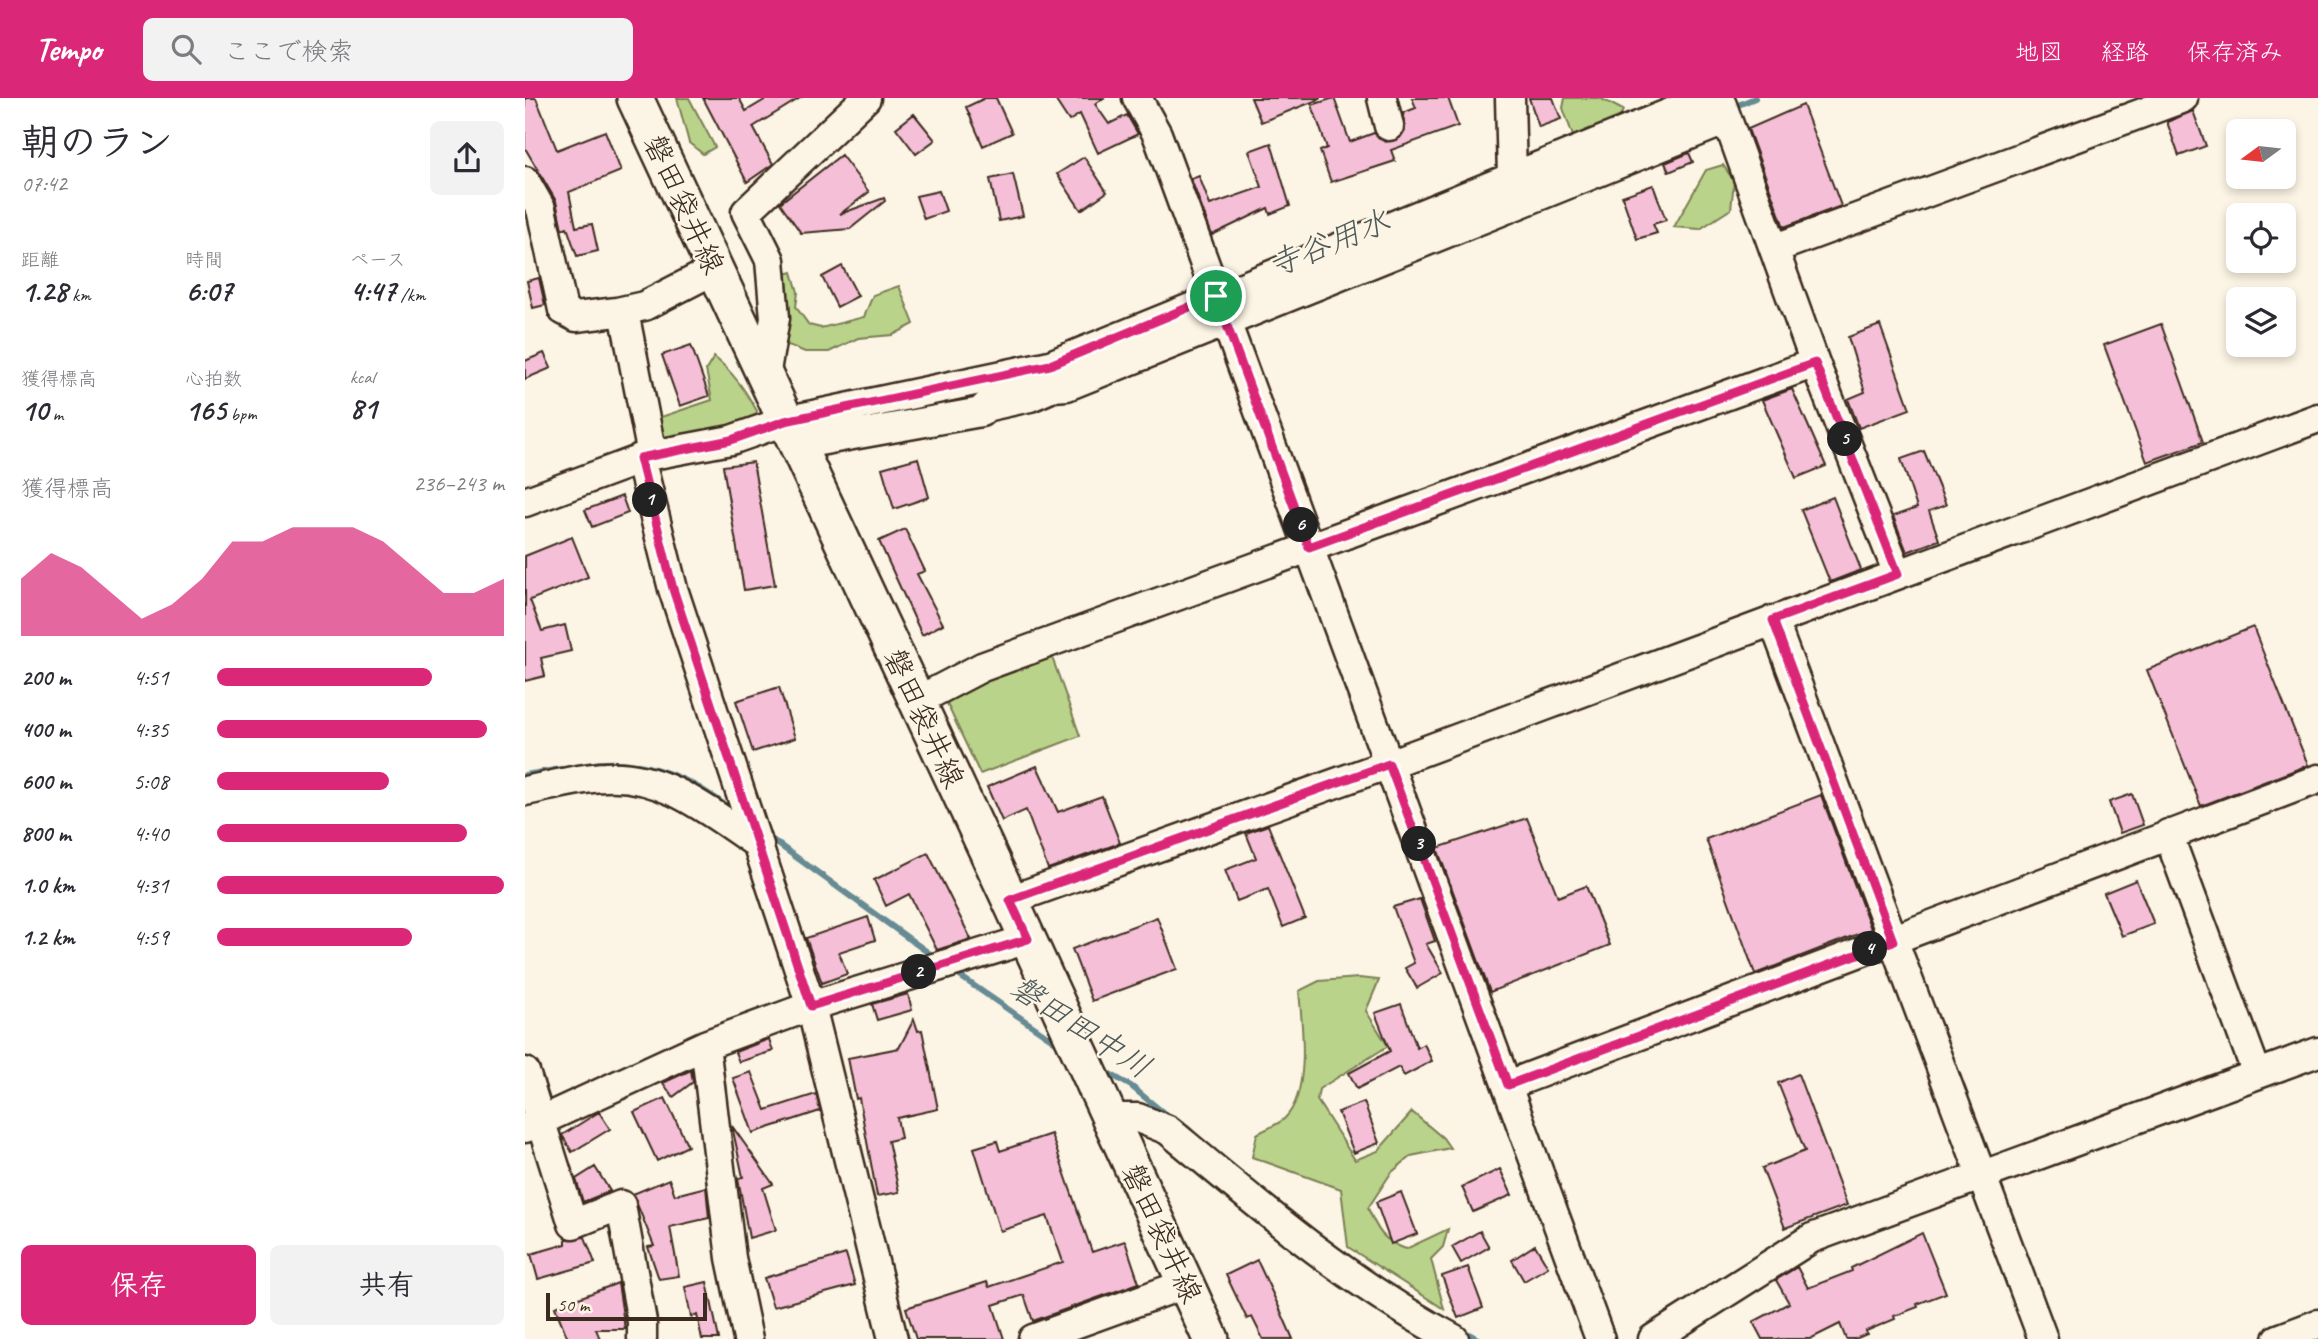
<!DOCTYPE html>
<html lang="ja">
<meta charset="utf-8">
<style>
:root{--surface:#fff;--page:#f2f2f3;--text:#2b2b33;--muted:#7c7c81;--accent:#db2777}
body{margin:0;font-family:Caveat,"Klee One",sans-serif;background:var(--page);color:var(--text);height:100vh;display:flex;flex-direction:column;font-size:26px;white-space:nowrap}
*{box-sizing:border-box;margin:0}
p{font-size:23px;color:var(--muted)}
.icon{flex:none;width:38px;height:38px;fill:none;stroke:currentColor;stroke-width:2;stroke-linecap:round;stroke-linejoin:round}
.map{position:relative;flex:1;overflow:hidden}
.side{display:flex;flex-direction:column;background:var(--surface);width:525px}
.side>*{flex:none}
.needle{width:46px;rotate:255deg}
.fabs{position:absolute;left:1701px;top:21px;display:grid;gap:14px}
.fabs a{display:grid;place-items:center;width:70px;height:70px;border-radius:10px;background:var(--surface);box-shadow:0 4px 10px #0003;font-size:35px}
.scale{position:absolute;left:21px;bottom:18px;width:161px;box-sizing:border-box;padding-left:7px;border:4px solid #3b2a1e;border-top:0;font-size:19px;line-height:24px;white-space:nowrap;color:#3b2a1e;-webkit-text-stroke:5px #fcf5e5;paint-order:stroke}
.pin{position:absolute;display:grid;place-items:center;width:60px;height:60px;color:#fff;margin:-30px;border:4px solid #fff;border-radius:50%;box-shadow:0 2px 7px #0007}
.km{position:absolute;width:35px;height:35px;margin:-18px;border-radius:50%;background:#222;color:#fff;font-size:19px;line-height:35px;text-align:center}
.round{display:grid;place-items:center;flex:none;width:74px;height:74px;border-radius:10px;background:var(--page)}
.head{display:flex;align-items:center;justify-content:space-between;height:119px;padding:0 21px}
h1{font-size:38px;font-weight:600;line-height:52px}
.stats{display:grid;grid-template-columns:repeat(3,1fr);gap:10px;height:119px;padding:7px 21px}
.stats div{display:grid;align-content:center}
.stats b{font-size:30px;font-weight:600}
.stats small{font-size:19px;font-weight:400}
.stats p{font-size:19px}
.chart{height:196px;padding:14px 21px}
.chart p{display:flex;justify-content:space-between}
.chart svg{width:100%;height:126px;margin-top:7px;fill:var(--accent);opacity:.7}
.button{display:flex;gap:14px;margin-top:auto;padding:14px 21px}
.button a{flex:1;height:80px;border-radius:10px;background:var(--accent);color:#fff;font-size:28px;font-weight:600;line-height:80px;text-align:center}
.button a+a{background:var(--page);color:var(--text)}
ul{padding:0 21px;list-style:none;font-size:23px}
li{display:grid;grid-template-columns:112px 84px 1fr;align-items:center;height:52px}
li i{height:18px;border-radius:9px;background:var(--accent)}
header{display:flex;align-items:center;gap:42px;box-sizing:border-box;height:98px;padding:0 35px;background:var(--accent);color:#fff}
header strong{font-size:33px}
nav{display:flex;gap:38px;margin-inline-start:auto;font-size:24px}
.search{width:490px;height:63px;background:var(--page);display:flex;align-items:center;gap:18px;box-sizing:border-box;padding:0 24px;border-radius:10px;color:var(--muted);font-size:26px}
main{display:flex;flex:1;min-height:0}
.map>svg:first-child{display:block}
.green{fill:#bad38a;stroke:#7a7e54;stroke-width:2}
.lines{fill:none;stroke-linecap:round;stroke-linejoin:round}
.stream{stroke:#668b94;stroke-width:6}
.building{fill:#f6bfd8;stroke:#3b2a1e;stroke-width:2}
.minor-casing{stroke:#3b2a1e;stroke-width:33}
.major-casing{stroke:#3b2a1e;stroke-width:40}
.minor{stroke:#fcf5e5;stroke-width:28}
.major{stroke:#fcf5e5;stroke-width:35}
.route-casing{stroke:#fff;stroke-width:14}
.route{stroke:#db2777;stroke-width:9}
.labels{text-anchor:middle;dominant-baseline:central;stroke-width:5;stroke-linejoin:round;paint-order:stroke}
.street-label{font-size:30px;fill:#3b2a1e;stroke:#fcf5e5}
.water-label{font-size:32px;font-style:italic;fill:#505a59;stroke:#fcf5e5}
</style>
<header>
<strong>Tempo</strong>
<div class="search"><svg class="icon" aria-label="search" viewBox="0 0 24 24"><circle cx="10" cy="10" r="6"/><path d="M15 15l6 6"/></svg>ここで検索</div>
<nav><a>地図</a><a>経路</a><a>保存済み</a></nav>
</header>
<main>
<section class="side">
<div class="head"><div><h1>朝のラン</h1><p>07:42</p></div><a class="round"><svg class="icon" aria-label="share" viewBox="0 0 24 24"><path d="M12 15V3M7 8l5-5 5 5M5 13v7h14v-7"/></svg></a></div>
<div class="stats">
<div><p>距離</p><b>1.28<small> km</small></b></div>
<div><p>時間</p><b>6:07</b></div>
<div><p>ペース</p><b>4:47<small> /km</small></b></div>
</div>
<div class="stats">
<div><p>獲得標高</p><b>10<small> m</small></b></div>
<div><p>心拍数</p><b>165<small> bpm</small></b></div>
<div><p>kcal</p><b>81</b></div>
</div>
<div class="chart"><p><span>獲得標高</span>236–243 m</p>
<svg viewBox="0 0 160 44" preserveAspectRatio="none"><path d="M0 44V24L10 15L20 20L30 29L40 38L50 33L60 24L70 11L80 11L90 6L100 6L110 6L120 11L130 20L140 29L150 29L160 24V44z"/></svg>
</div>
<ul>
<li><b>200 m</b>4:51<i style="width:75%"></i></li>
<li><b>400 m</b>4:35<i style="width:94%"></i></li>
<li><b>600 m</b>5:08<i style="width:60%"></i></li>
<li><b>800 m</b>4:40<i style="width:87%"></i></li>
<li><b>1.0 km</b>4:31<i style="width:100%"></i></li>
<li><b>1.2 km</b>4:59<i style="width:68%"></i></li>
</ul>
<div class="button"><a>保存</a><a>共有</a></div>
</section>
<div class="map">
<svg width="1793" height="1241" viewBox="0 0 1793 1241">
<rect width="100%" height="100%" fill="#fcf5e5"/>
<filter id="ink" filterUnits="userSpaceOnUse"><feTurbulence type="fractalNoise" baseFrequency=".0143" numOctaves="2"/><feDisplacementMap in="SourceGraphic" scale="14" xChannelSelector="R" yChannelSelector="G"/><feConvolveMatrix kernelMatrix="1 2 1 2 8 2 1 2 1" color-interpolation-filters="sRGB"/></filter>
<g filter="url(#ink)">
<path class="green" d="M 152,0 L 164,0 L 190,49 L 178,56 L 164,45 Z
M 1040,0 L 1075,0 L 1098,12 L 1093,24 L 1048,38 L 1038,10 Z
M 1198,67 L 1209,83 L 1206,111 L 1175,131 L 1149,129 L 1181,72 Z
M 267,174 L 273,194 L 271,209 L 284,227 L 296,230 L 339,219 L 348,197 L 374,188 L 389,226 L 368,237 L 333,240 L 304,254 L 280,254 L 263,247 L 256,230 L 257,177 Z
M 189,259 C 208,274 220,292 232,313 L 228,324 L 136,342 L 121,324 L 187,302 L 181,272 Z
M 522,545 L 555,638 L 455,676 L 415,591 Z
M 834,880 L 854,882 L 841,913 L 863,948 L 794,991 L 792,1002 L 830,1062 L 853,1053 L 887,1014 L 918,1040 L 925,1050 L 886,1058 L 866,1075 L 843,1110 C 852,1132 858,1143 881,1151 L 923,1131 L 918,1149 L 906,1161 L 919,1211 L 823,1149 L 816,1091 L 727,1059 L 732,1036 C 740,1031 753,1027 760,1020 C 786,994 777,926 774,893 L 794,883 Z"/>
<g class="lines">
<path class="stream" d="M 1206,10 L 1230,0
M 61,667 C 115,658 163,678 205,711
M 0,677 L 36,671
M 242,738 L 412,861
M 429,874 L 538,949
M 578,972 L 606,988 L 646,1021
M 937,1232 L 953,1241"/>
</g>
<path class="building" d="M 0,0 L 11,0 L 32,52 L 80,33 L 96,73 L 44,94 L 51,129 L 67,126 L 73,153 L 52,158 L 42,129 L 37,131 L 31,103 L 0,50 Z
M 178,0 L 214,0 L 221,13 L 243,0 L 275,0 L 228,29 L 248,66 L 222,84 Z
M 460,0 L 471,0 L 487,35 L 458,48 L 441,9 Z
M 529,0 L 579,0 L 570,6 L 584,26 L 602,17 L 613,36 L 573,55 L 555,16 L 544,23 Z
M 726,0 L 795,0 L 795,1 L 736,24 Z
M 809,0 L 825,44 L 849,35 L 860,44 L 875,40 L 880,32 L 878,15 L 891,10 L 887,0 L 923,0 L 933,28 L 866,52 L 870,63 L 806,84 L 795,53 L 802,50 L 787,7 Z
M 1004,0 L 1028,0 L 1036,21 L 1014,29 Z
M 1278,7 L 1316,108 L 1259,129 L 1223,31 Z
M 1668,13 L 1681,48 L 1654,58 L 1642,24 Z
M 389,16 L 410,42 L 391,56 L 371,30 Z
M 746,45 L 765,108 L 745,116 L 743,110 L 687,137 L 666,81 L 674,78 L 685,107 L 737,89 L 724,53 Z
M 1164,55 L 1168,64 L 1144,74 L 1140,65 Z
M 316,57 L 344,94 L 315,116 L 359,100 L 360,103 L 325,131 L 276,135 L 255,105 Z
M 559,59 L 582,94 L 556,112 L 532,76 Z
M 488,76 L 498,118 L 474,123 L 465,81 Z
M 1128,87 L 1141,122 L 1128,126 L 1132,135 L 1112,141 L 1097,98 Z
M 414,93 L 421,113 L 399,121 L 391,98 Z
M 317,168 L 333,198 L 312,209 L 297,179 Z
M 14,180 L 20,207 L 8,210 L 2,183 Z
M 1636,226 L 1678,344 L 1622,364 L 1579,247 Z
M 1355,227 L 1385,311 L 1334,330 L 1323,301 L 1340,294 L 1323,239 Z
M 166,247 L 184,298 L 155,308 L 137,257 Z
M 19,255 L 26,270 L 0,281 L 0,263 Z
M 1267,291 L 1301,368 L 1271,380 L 1237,302 Z
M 1399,353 L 1421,407 L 1404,413 L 1414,442 L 1382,454 L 1368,418 L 1392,410 L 1376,361 Z
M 393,360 L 404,399 L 369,411 L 357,370 Z
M 228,364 L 250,487 L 219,492 L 198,368 Z
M 97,398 L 103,415 L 67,429 L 60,412 Z
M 1308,399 L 1336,472 L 1305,484 L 1276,412 Z
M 380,431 L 400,473 L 392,476 L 418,526 L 397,537 L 354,443 Z
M 47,439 L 63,479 L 5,502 L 17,533 L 40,527 L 46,553 L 16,560 L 20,578 L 0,583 L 0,458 Z
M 1728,529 L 1783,667 L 1676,708 L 1622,572 Z
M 254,589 L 270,640 L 228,654 L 211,603 Z
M 512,668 L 533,714 L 577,698 L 595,745 L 523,771 L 501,712 L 477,723 L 462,689 Z
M 1607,696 L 1618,727 L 1595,735 L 1584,704 Z
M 1296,697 L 1346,831 L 1230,876 L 1181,741 Z
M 1002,720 L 1033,799 L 1061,788 L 1085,847 L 965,894 L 912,750 Z
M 743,727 L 780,820 L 758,829 L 743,791 L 712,803 L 700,772 L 731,760 L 721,735 Z
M 403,755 L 446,841 L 412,852 L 384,796 L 361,808 L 349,782 Z
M 1611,782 L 1629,826 L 1597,838 L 1579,795 Z
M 895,801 L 910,843 L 901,846 L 918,875 L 892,890 L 880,870 L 889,865 L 868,809 Z
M 343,819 L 350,842 L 314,854 L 322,876 L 297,885 L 281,840 Z
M 632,819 L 652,871 L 567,903 L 547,851 Z
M 383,896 L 387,912 L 352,922 L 347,906 Z
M 876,906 L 892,950 L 899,946 L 907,963 L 879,978 L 874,969 L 832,991 L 824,975 L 865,953 L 850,915 Z
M 389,921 L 393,933 L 397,932 L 413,1011 L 372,1020 L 376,1040 L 363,1043 L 374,1094 L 352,1098 L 334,1000 L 331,1001 L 323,960 L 374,950 Z
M 244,941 L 248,953 L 214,964 L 210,954 Z
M 166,972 L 168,984 L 148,999 L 138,985 Z
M 226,974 L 241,1012 L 291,996 L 295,1013 L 228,1035 L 208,980 Z
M 1273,976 L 1322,1107 L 1260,1130 L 1237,1070 L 1280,1053 L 1253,985 Z
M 140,1000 L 163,1048 L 132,1063 L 109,1014 Z
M 839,1004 L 854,1045 L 829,1055 L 813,1014 Z
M 74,1014 L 85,1031 L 47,1054 L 37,1037 Z
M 207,1028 L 248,1086 L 238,1090 L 251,1132 L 224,1140 L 213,1080 L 218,1079 Z
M 526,1036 L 567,1154 L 600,1143 L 614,1185 L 508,1223 L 499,1197 L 468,1207 L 479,1241 L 391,1241 L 381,1210 L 462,1184 L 464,1189 L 538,1164 L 522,1118 L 475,1133 L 449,1050 L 472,1043 L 475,1053 Z
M 70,1069 L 85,1093 L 58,1104 L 51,1081 Z
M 975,1071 L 987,1097 L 948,1114 L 937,1089 Z
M 144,1081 L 150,1097 L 181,1089 L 184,1120 L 145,1129 L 154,1178 L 134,1181 L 123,1149 L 129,1148 L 108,1096 Z
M 876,1094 L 892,1136 L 866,1146 L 851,1104 Z
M 955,1133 L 964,1149 L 936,1165 L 927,1149 Z
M 1397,1135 L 1421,1195 L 1392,1206 L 1393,1209 L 1369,1218 L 1370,1221 L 1341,1233 L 1342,1236 L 1330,1241 L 1321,1241 L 1315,1226 L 1285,1241 L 1237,1241 L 1228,1224 L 1264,1205 L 1251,1182 L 1272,1169 L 1283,1190 L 1327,1173 L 1326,1170 Z
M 60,1139 L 70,1165 L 13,1181 L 6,1156 L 41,1146 L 41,1141 Z
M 1010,1147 L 1023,1169 L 999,1183 L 987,1162 Z
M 321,1156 L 330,1187 L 248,1209 L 239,1180 Z
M 732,1162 L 753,1207 L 768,1241 L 738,1241 L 727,1219 L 722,1221 L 701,1177 Z
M 943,1169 L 958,1210 L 933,1220 L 917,1178 Z
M 182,1184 L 194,1241 L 177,1241 L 172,1217 L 166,1219 L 160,1189 Z
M 93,1185 L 100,1231 L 71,1231 L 75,1241 L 43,1241 L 30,1209 Z"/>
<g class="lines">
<defs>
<path id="minor" d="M 612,0 L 632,36 L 1075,1241
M 857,0 L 864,28
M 985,0 L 987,80
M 1197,7 L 1290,265 L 1373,476
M 0,83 L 16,111 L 38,212 L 51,219 L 92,214 L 100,219 L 127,357
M 1251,150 L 1658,0
M 92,214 L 119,208 L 189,172
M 240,279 L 250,220 L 245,162 L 221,114 L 341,0
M 272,347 L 456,314 L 460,309 L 505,299 L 528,289 L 542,288 L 1202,22
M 115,360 L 148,491 L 286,908 L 368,1241
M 0,404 L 127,357 L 206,342 L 260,323 L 525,267 L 1182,0
M 1248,522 L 1518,1241
M 392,603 L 457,569 L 1290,265
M 0,693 C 26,688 53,680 80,679 C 140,675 187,716 234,747
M 1643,736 L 1732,976
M 485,802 L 864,666 L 1793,320
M 180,947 L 206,1160 L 223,1241
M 0,974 L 48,1126 L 96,1107 L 117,1224 L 117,1241
M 983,987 L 1793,681
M 585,1020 L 613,1020 L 643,1032 C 734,1108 823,1185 929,1241
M 0,1030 L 180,947 L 286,908 L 503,841
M 508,1241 L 660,1186
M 1128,1241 L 1287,1140 L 1793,954
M 1753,1241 L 1793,1226"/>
<path id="major" d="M 110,0 L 485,802 L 686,1241"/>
</defs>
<use href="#minor" class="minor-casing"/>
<use href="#major" class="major-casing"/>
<use href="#minor" class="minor"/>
<use href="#major" class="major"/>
</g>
</g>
<g class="lines" filter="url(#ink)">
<defs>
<path id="route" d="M 691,198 L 784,449 L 1290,265 L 1373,476 L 1248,522 L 1368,843 L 983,987 L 864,666 L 485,802 L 503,841 L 286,908 L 148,491 L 115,360 L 206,342 L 260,323 L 525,267 Z"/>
</defs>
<use href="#route" class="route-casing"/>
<use href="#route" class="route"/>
</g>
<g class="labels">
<g class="street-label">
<text transform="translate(159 106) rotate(65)">磐田袋井線</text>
<text transform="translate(399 620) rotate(65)">磐田袋井線</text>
<text transform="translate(637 1135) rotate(65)">磐田袋井線</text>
</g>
<g class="water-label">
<text transform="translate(804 145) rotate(-22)">寺谷用水</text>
<text transform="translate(556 929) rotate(33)">磐田田中川</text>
</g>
</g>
</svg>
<div class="fabs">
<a><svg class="needle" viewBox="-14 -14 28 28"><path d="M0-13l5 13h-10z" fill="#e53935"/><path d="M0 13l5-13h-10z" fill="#7c7c81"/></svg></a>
<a><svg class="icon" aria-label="locate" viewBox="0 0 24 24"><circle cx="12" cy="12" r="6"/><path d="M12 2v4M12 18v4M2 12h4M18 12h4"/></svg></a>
<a><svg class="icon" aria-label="layers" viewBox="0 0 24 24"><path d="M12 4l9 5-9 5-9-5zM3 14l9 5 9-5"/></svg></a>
</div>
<div class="scale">50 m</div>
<div class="pin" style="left:691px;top:198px;background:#1e9e55"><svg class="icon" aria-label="arrive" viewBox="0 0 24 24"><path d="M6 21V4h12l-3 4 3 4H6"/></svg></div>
<b class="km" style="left:125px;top:402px">1</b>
<b class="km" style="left:394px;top:874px">2</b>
<b class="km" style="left:894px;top:746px">3</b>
<b class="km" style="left:1345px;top:851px">4</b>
<b class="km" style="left:1320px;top:341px">5</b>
<b class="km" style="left:776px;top:427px">6</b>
</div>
</main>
